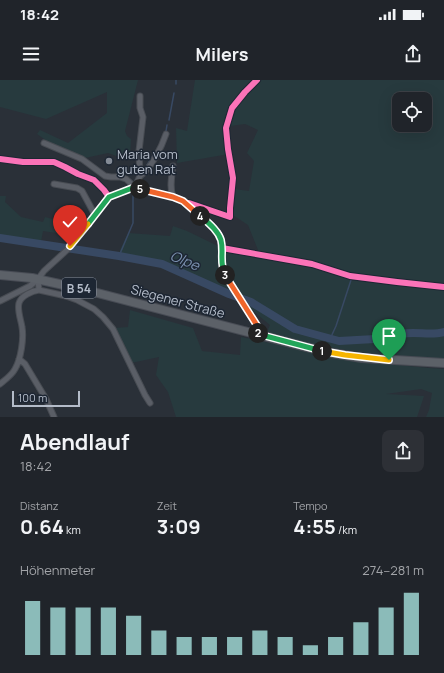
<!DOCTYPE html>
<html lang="de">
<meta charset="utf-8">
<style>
:root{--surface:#20242a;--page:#2d3036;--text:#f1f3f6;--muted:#a2a4a8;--line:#3d4147;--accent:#8bbbb9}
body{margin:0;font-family:Manrope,sans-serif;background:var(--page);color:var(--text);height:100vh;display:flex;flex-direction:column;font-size:15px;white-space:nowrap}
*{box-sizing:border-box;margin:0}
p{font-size:13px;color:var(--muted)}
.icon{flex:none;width:22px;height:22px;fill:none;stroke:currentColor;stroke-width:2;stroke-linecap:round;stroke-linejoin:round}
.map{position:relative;height:337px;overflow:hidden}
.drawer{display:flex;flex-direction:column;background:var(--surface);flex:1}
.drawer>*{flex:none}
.controls{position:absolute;left:392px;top:12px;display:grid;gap:8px}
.controls a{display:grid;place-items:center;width:40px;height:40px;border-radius:8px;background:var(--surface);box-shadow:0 4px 16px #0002,0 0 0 1px var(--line);font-size:20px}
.scale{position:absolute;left:12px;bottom:10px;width:68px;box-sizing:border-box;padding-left:4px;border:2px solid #b4bcc9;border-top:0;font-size:11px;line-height:14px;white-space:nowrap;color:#b4bcc9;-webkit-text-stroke:3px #1d2633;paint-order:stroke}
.pin{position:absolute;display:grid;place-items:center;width:34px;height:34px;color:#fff;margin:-41px -17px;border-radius:50% 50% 50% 0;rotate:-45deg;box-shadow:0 0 4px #0007}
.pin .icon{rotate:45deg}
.km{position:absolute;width:20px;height:20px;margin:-10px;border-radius:50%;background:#222;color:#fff;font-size:11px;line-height:20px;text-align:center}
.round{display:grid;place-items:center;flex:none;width:42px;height:42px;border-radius:8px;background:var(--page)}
.overview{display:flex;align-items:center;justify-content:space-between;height:68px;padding:0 20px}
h1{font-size:22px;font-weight:700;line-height:30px}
.stats{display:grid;grid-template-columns:repeat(3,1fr);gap:6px;height:68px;padding:4px 20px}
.stats div{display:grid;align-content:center}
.stats b{font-size:20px;font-weight:700}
.stats small{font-size:11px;font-weight:400}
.stats p{font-size:11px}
.chart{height:112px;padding:8px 20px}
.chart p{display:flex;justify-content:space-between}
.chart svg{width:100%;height:72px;margin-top:4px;stroke:var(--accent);stroke-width:6}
.status{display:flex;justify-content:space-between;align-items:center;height:28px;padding:0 20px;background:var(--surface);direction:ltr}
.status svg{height:11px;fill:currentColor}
header{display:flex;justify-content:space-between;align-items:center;height:52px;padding:0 20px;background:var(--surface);font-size:18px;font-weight:700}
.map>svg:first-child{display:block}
.green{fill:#273a3e;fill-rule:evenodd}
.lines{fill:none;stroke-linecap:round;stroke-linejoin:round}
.stream{stroke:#384963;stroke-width:1.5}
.river{stroke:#384963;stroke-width:8}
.street-casing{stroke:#484c53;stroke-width:7}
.primary-casing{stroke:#484c55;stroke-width:10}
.street{stroke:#5a5e66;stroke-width:5}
.primary{stroke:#5c6168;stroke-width:8}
.cycleway-casing{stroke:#1d2633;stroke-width:8}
.cycleway{stroke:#fb73b8;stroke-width:6}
.split-1-casing{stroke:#fff;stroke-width:8}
.split-2-casing{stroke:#fff;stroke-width:8}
.split-3-casing{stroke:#fff;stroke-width:8}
.split-4-casing{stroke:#fff;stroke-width:8}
.split-5-casing{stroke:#fff;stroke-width:8}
.split-6-casing{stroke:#fff;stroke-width:8}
.split-7-casing{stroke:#fff;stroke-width:8}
.split-1{stroke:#f5b400;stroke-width:5}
.split-2{stroke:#22a559;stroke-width:5}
.split-3{stroke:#f0652b;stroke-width:5}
.split-4{stroke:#22a559;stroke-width:5}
.split-5{stroke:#f0652b;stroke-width:5}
.split-6{stroke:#22a559;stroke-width:5}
.split-7{stroke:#f5b400;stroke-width:5}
.poi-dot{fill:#848b96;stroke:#1d2633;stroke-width:1.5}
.labels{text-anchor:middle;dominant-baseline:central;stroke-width:3;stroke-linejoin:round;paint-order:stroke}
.shield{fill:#1d2633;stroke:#878f9c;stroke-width:1}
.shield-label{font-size:12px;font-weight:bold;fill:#b4bcc9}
.poi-label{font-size:13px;fill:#b4bcc9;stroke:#1d2633;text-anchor:start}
.street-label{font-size:13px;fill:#b4bcc9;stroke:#1d2633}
.water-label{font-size:14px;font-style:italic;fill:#7c92b1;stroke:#1d2633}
</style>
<div class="status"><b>18:42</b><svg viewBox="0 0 49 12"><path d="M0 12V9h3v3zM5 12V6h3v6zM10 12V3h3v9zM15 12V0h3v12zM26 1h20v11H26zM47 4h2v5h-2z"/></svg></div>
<header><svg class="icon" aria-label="menu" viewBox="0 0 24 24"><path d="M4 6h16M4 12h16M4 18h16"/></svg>Milers<svg class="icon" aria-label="share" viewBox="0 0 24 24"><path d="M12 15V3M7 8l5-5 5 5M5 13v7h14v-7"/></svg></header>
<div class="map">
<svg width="444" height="337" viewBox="0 0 444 337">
<rect width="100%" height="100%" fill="#2a3038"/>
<path class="green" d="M 0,0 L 138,0 L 125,51 L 127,56 L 131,59 L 130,77 L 128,80 L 108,73 L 85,78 L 47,61 L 37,54 L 40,50 L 68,63 L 107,33 L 107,12 L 46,39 L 0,27 Z
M 195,0 L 444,0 L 444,280 L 359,272 L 314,265 L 267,252 L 270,245 L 247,226 L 230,199 L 225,182 L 226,172 L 291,181 L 319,187 L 350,197 L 350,193 L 313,183 L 258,174 L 258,170 L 248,145 L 233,135 L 234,109 L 249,111 L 254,81 L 247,73 L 258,50 L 245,44 L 230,46 L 226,49 L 229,74 L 177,83 L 176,48 L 187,51 ZM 399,19 L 425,19 L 425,45 L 399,45 Z
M 0,116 L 6,116 L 5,122 L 21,137 L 43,142 L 45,137 L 60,141 L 64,139 L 81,146 L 75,156 L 43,151 L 41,162 L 0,156 Z
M 173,146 L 187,151 L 220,167 C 219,188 222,197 234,214 L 163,184 L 133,177 L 119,175 L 120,170 L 128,153 L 170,156 Z
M 130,230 L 193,248 L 202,271 L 240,275 L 241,257 L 275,264 L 347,280 L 429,288 L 444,289 L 444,337 L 426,337 L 429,330 L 432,313 L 421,309 L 386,314 L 424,316 L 417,337 L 176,337 L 168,312 L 156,295 L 159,277 L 131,283 L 115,248 L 128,247 Z"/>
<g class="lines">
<path class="stream" d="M 176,4 L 176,0
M 169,40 L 174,13
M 166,51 L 167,45
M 147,85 L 156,71
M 119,176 L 133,143 L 133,110
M 330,259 L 336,246 L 351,200 L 352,199 C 368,200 384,201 400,204 C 415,207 428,209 444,208"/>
<path class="river" d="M 0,158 L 119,176 L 162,184 L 229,214 L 251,222 L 295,249 L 339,261 L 393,258 C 408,248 428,257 444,252"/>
<defs>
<path id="street" d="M 44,63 L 82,79 L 105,96 L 111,97 L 120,97 L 126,99 L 135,107 L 142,110 L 157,113 L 173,117 L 183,121 L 213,147 L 219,154 L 221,161 L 222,187 L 226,197 L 258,247 L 257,255
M 0,79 L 23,82 L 54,82 L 65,87 L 78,94 L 94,100 L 104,110 L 109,117
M 173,86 C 172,96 169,107 173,117
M 140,96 C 151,89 162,66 166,54
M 54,104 L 77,108 L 82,111 L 95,135
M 135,107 L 140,96 L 139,71 L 143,37 L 140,28 L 140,16
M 186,122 L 230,137 L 230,128 L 233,98 L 228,69 L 226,48 L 232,28 L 245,12 L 257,0
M 38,199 L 39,210 L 66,216 L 77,220 L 94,229 L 103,237 L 113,249 L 145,315 L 150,323
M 0,221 L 30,206 L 38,199 L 44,191 L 67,170 L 109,117 L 135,107
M 19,279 L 25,284 L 46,319 L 54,337
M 0,304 C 5,300 12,295 15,289 C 21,279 24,258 22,247 C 21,240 17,230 19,223 C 21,216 32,211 39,210"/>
<path id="primary" d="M 0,195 L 32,198 L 82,209 L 306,267 L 332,273 L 362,278 L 444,283"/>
</defs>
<use href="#street" class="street-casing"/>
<use href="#primary" class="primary-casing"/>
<use href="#street" class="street"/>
<use href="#primary" class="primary"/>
<defs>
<path id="cycleway" d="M 0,79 L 23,82 L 54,82 L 65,87 L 78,94 L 94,100 L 104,110 L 109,117 L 135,107 L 142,110 L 157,113 L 173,117 L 183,121 L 213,147 L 219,154 L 221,161 L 222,168 L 312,184 L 350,196 L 397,202 L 444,207
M 189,123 L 230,137 L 230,128 L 233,98 L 228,69 L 226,48 L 232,28 L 245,12 L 257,0"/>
</defs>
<use href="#cycleway" class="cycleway-casing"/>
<use href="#cycleway" class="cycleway"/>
</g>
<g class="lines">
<defs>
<path id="split-1" d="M 322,271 L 345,275 L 389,280"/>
<path id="split-2" d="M 258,253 L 258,254 L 322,271"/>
<path id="split-3" d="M 225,195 L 258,247 L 258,253"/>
<path id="split-4" d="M 200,136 C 208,142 218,150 221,160 C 224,172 219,182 225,195"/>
<path id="split-5" d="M 140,109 L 173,117 L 183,121 L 200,136"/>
<path id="split-6" d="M 88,144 L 109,117 L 135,107 L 140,109"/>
<path id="split-7" d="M 70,166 L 88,144"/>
</defs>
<use href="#split-1" class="split-1-casing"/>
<use href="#split-2" class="split-2-casing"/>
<use href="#split-3" class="split-3-casing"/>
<use href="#split-4" class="split-4-casing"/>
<use href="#split-5" class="split-5-casing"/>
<use href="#split-6" class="split-6-casing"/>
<use href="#split-7" class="split-7-casing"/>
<use href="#split-1" class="split-1"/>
<use href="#split-2" class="split-2"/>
<use href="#split-3" class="split-3"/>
<use href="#split-4" class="split-4"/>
<use href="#split-5" class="split-5"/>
<use href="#split-6" class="split-6"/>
<use href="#split-7" class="split-7"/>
</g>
<circle class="poi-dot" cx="109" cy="81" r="4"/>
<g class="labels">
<rect class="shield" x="62" y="198" width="34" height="20" rx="3"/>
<g class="shield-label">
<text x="79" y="208">B 54</text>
</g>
<g class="poi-label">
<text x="117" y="74">Maria vom<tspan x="117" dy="15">guten Rat</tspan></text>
</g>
<g class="street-label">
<text transform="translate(178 221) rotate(15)">Siegener Straße</text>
</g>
<g class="water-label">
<text transform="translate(185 180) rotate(22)">Olpe</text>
</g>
</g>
</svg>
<div class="controls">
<a><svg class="icon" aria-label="locate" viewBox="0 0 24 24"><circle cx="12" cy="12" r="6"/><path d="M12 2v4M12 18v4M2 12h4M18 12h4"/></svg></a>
</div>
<div class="scale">100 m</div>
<div class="pin" style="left:389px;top:280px;background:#1e9e55"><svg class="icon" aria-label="arrive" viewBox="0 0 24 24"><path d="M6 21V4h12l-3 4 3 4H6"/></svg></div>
<div class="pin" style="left:70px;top:166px;background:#d93025"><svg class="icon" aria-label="check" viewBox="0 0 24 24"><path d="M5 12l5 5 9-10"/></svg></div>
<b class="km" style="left:322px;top:271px">1</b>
<b class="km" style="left:258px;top:253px">2</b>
<b class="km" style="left:225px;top:195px">3</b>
<b class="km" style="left:200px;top:136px">4</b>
<b class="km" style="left:140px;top:109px">5</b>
</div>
<section class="drawer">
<div class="overview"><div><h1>Abendlauf</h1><p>18:42</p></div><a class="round"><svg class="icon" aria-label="share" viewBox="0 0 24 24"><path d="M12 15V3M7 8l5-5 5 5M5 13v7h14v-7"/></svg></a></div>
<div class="stats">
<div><p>Distanz</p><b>0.64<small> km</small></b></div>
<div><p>Zeit</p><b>3:09</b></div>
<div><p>Tempo</p><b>4:55<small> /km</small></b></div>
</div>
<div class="chart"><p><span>Höhenmeter</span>274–281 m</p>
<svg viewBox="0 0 160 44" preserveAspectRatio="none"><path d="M5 44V11M15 44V15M25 44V15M35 44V15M45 44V20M55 44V29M65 44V33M75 44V33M85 44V33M95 44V29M105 44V33M115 44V38M125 44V33M135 44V24M145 44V15M155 44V6"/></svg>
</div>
</section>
